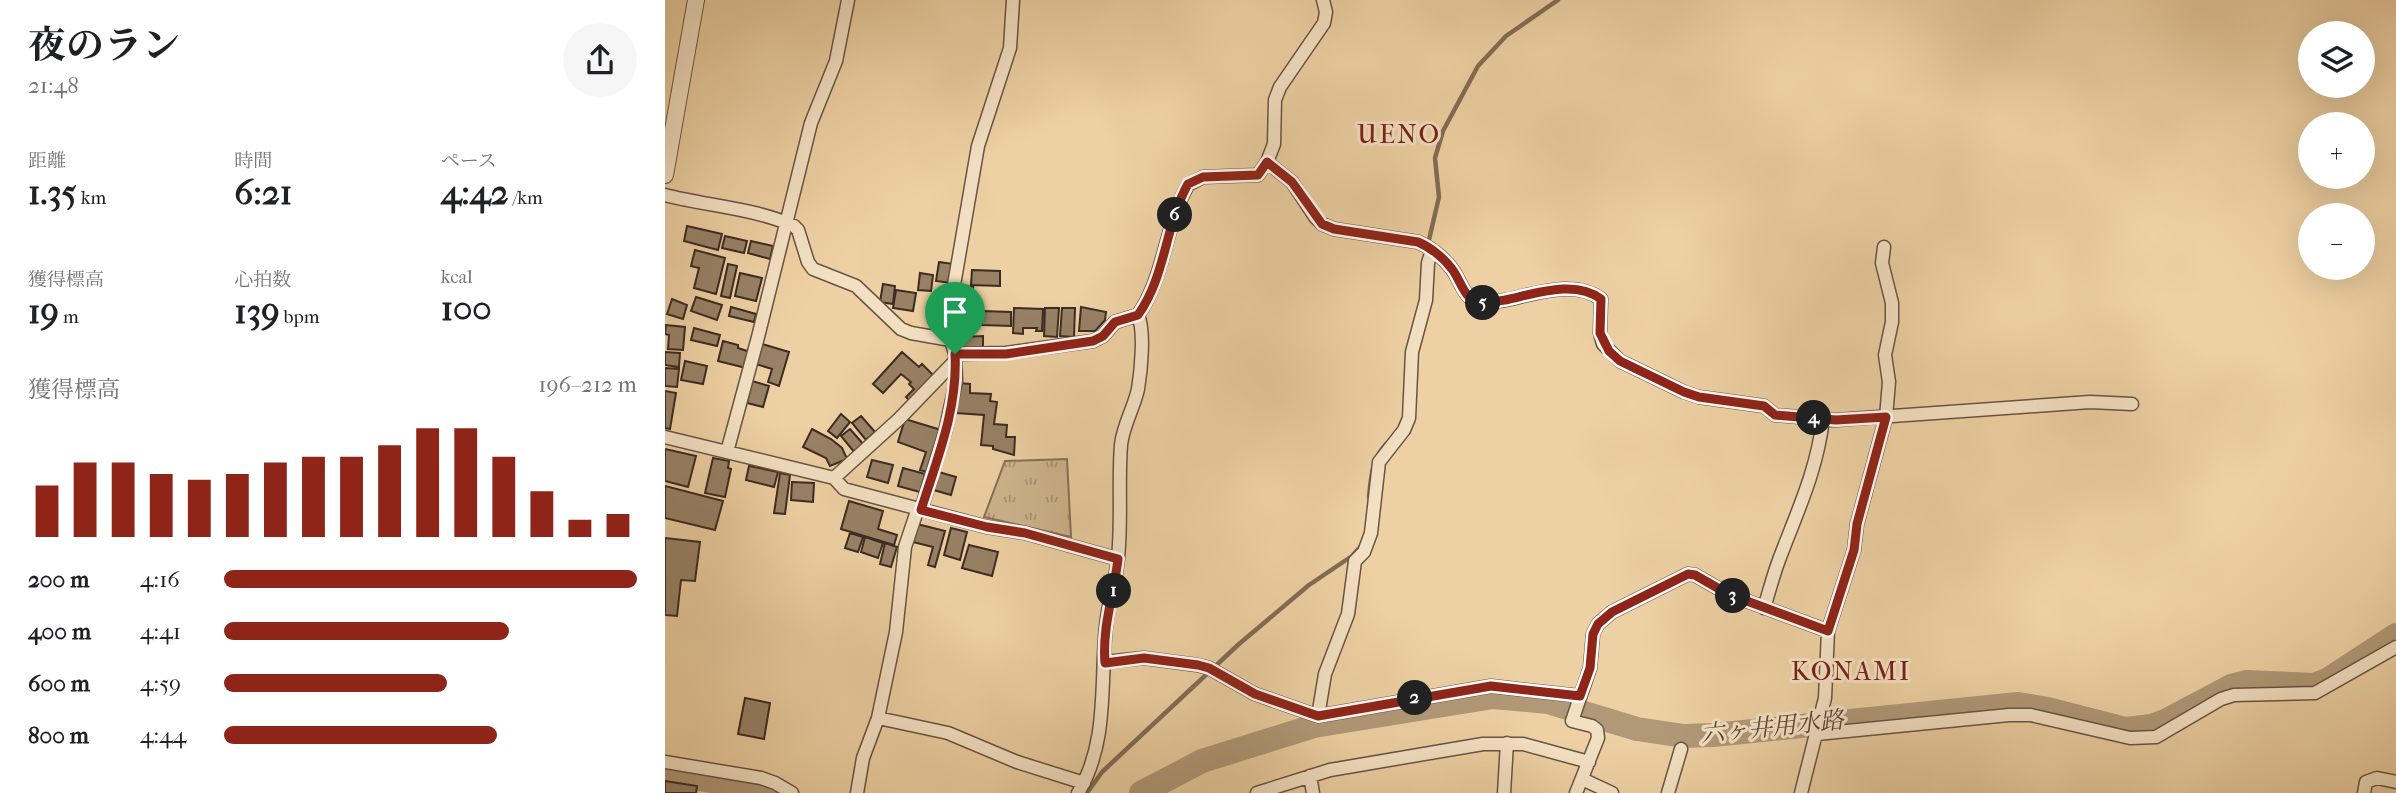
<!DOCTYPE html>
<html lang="ja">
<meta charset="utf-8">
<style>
:root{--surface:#fff;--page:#f6f6f6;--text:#202124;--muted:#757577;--accent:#8f2418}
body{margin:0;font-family:"IM FELL French Canon","Noto Serif JP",serif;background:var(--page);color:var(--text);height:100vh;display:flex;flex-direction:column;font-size:26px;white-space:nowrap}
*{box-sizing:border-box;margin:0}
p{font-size:23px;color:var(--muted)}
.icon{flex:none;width:38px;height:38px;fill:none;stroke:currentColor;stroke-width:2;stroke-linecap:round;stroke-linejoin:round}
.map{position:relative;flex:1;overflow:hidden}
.drawer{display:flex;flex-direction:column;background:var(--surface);width:665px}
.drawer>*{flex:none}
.controls{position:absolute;left:1633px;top:21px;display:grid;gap:14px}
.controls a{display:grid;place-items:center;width:77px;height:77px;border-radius:50%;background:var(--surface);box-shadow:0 7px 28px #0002;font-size:35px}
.pin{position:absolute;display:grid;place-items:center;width:60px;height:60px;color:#fff;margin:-72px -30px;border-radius:50% 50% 50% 0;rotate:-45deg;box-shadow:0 0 7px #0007}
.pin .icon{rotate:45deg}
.km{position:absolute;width:35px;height:35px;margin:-18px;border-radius:50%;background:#222;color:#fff;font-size:19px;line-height:35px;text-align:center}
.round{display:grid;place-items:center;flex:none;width:74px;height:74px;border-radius:37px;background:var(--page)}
.headline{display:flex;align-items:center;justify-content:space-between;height:119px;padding:0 28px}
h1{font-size:38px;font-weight:700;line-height:52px}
.stats{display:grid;grid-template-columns:repeat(3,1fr);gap:10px;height:119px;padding:7px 28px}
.stats div{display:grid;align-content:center}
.stats b{font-size:35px;font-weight:700}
.stats small{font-size:19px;font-weight:400}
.stats p{font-size:19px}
.chart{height:196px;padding:14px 28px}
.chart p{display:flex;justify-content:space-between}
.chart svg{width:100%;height:126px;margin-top:7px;stroke:var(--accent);stroke-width:6}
ul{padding:0 28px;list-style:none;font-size:23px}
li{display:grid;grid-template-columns:112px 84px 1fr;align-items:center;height:52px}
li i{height:18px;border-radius:9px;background:var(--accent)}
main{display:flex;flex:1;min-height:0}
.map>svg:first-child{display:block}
.park{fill:url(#park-tufts);stroke:#867058;stroke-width:2}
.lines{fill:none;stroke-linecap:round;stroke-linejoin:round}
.stream{stroke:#826c55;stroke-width:4.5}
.river{stroke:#b19877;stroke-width:24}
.building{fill:#988166;stroke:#3c2b23;stroke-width:2}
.minor-casing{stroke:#685443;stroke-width:15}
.tertiary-casing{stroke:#685443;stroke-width:18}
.minor{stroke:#f3e0c3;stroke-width:12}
.tertiary{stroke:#f3e0c3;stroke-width:16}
.route-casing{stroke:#fff;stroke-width:14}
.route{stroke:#8f2418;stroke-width:9}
.labels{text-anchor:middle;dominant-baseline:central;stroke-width:6;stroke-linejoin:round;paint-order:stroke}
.water-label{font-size:24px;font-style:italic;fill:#594638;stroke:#f3e0c3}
.quarter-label{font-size:26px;letter-spacing:2px;fill:#7a1f14;stroke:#f3e0c3}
</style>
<main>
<section class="drawer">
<div class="headline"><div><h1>夜のラン</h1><p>21:48</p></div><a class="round"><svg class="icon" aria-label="share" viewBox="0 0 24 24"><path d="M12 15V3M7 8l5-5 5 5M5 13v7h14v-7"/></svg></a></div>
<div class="stats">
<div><p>距離</p><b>1.35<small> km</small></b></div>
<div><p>時間</p><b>6:21</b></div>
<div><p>ペース</p><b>4:42<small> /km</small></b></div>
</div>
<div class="stats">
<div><p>獲得標高</p><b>19<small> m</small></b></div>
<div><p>心拍数</p><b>139<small> bpm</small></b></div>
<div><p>kcal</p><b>100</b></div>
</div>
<div class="chart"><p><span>獲得標高</span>196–212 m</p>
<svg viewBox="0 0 160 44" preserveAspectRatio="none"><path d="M5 44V26M15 44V18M25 44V18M35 44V22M45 44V24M55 44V22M65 44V18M75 44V16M85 44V16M95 44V12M105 44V6M115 44V6M125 44V16M135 44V28M145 44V38M155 44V36"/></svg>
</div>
<ul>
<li><b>200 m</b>4:16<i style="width:100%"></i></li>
<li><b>400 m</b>4:41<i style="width:69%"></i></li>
<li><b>600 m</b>4:59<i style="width:54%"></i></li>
<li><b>800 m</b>4:44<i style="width:66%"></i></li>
</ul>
</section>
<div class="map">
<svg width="1731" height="793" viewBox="0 0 1731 793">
<defs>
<pattern id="park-tufts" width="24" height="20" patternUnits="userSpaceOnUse" patternTransform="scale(1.75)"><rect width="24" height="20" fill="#cfb48d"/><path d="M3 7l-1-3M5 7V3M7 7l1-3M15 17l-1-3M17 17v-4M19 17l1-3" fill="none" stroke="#a99373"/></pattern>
</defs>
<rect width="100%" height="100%" fill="#edd0a3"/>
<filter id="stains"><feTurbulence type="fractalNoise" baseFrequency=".00286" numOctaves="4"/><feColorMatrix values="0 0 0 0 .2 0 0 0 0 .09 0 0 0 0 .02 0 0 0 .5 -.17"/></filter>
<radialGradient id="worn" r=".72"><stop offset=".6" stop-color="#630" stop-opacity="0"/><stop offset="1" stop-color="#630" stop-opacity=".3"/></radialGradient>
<path class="park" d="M 402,459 L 406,537 L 319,517 L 340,461 Z"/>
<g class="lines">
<path class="stream" d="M 763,244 L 774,197 L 770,158 L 778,131 L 813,66 L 841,36 L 893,0
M 704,497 C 706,477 707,459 721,444
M 422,793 L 437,772 L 574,644 L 644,585 L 687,556 L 698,544"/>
<path class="river" d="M 0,773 L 92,789 L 103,793
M 476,793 L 537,761 L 649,726 L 828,697 L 883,702 L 972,729 L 1019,736 L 1048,735 L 1353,704 L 1383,709 L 1461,729 L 1486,726 L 1500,721 L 1566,686 L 1582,682 L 1649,685 L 1662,680 L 1731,635"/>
</g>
<path class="building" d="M 22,226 L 57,234 L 53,250 L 19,241 Z
M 60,236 L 82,241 L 79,253 L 57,248 Z
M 86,241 L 108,246 L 105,259 L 83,253 Z
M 30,250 L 60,258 L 51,294 L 29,288 L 34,268 L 26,266 Z
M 274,262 L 289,264 L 286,283 L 271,281 Z
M 63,264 L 72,266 L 65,298 L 56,296 Z
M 307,270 L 335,271 L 335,286 L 306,285 Z
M 75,273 L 97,278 L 91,301 L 70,296 Z
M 255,273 L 268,275 L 266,291 L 253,290 Z
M 218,284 L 230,286 L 228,304 L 215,302 Z
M 292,285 L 308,287 L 307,297 L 291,296 Z
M 231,290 L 251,293 L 248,311 L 228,308 Z
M 269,296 L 284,298 L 282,317 L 267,315 Z
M 31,297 L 57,305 L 52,320 L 26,311 Z
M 7,299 L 22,305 L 18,319 L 2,314 Z
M 311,303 L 312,313 L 316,313 L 316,322 L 291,322 L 291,304 Z
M 66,307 L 91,314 L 89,322 L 64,316 Z
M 416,307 L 441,312 L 440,320 L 430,331 L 414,331 Z
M 349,308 L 378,309 L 377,331 L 371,331 L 372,328 L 358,328 L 358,334 L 348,333 Z
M 380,308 L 394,308 L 392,337 L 379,336 Z
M 397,308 L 410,308 L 409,337 L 395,336 Z
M 317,311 L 346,312 L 346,326 L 317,325 Z
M 1,325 L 20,327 L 18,350 L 3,349 L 4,335 L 0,334 Z
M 29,328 L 55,335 L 52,346 L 26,340 Z
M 318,336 L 318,348 L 297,349 L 297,337 Z
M 58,341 L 73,345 L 73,348 L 85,352 L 81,368 L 53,361 Z
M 97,344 L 124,352 L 114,386 L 103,382 L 107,369 L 91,364 Z
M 0,352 L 15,353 L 14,367 L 0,365 Z
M 237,352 L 254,367 L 257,364 L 268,375 L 245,401 L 241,397 L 249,389 L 244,384 L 246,382 L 236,374 L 218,393 L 208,384 Z
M 20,361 L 42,366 L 38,384 L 16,380 Z
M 0,368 L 14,369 L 12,387 L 0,386 Z
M 87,381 L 104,386 L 98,407 L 82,403 Z
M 294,383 L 305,384 L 305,393 L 326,394 L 325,401 L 332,402 L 329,424 L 342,425 L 341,437 L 350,437 L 349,455 L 328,449 L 328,446 L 316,445 L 319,415 L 291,413 Z
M 0,391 L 11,393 L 5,429 L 0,428 Z
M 176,414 L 185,422 L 172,438 L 163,431 Z
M 196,416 L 210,432 L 201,440 L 187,423 Z
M 240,419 L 276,430 L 262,472 L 255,470 L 261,452 L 233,442 Z
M 147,429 L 166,439 L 177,448 L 182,459 L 165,466 L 161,458 L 138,447 Z
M 185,429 L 199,445 L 190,453 L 176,436 Z
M 0,449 L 31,456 L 23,487 L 0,481 Z
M 48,458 L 64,461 L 63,468 L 66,469 L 60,497 L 40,493 Z
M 207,460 L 228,465 L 223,483 L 202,477 Z
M 84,466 L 113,472 L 109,487 L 81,480 Z
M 238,468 L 260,474 L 255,492 L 233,486 Z
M 270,471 L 291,477 L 286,495 L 265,489 Z
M 115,473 L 125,475 L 120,514 L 109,513 Z
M 127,482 L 149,483 L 148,502 L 126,500 Z
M 0,486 L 58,501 L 50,530 L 0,518 Z
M 184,501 L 218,511 L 213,529 L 232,535 L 229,545 L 176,529 Z
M 252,524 L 280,531 L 270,567 L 263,565 L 268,547 L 248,542 Z
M 286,528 L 302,532 L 295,560 L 279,555 Z
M 185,533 L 198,537 L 193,552 L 180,548 Z
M 200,537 L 218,543 L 213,558 L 196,552 Z
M 0,538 L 35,542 L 30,581 L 16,580 L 12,616 L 0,615 Z
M 220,543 L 232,547 L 226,567 L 215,564 Z
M 304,545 L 333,552 L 327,576 L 297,568 Z
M 80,698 L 105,703 L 99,739 L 73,734 Z
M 0,781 L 32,786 L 31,793 L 0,793 Z"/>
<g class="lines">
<defs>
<path id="minor" d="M 602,162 L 627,182 L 650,217 L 657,224 L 669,229 L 753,242 C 765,247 779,258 787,269 C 795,279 799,299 813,302 C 822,304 832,301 841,300 C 870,294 910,279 936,299 L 935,333 L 938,344 L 955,361 L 1019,392 L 1034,397 L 1099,406 L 1110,415 L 1171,420 L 1425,402 L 1467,404
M 0,195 C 42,206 89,208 129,226 L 133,230 L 143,262 L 148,269 L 191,286 L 236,329 L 246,333 L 286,340
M 290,354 L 341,353 L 428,341 L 438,336 L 450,322 L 473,315 C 500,276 500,225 523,185 L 538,177 L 593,175 L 602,162 L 609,144 L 610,100 L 615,87 L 659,23 L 661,12 L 658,0
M 0,437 L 169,478 L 179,489 L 322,527 L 360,533 L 453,559
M 62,452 L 93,337 L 146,123 L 171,61 L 183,0
M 169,478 L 234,419 L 290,361
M 256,510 L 280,432 L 291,381 L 290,354 L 286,340 L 289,285 L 313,146 L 345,48 L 348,0
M 1099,608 C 1104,592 1108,576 1114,560 C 1132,512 1152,471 1158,419
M 440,662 L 479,658 L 532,665 L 544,668 L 590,694 L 653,716 L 826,686 L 915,696
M 653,716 L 660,674 L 683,614 L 690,561 L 699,552 L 706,533 L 714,462 L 739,430 L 744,418 L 747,352 L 761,300 L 763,263 L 767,250
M 213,718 L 283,733 L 352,762 L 419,783
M 1152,734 L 1344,715 L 1366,715 L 1465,738 L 1491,737 L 1556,699 L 1569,695 L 1650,693 L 1731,647
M 0,762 L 96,778 L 110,783 L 127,793
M 645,776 L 648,793
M 917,779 L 947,793
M 192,793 L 198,758 L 213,718 L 231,632 L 240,547 L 253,508
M 413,793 C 444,742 435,681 441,626 C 443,603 451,581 453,558 C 457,520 453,483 456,445 C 458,425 469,408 473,389 C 476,371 480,331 473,315
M 592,793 L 665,770 L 818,744 L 858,744 L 924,762
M 839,793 L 842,743
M 911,793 L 933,738 L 932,730 L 927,726 L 907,721 L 925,668 L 928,634 L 933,624 L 947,612 L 1023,574 L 1030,575 L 1063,594 L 1163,631
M 1003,793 L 1016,749
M 1136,793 L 1160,698 L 1163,631 L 1189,550 L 1192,524 L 1221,417 L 1224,382 L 1220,355 L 1227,322 L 1227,303 L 1217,263 L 1219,247
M 1699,793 L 1701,782 L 1712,778 L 1731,782"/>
<path id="tertiary" d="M 0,175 L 31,0"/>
</defs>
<use href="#minor" class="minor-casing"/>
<use href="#tertiary" class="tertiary-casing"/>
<use href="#minor" class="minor"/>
<use href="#tertiary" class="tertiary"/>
</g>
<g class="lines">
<defs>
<path id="route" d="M 602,162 L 627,182 L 657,224 L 669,229 L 753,242 C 765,247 779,258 787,269 C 795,279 799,299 813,302 C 822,304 832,301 840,300 C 869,294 910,279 936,299 L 935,333 L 944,351 L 955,361 L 1019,392 L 1034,397 L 1099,406 L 1110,415 L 1171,420 L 1221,417 L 1192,524 L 1189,550 L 1163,631 L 1063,594 L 1030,575 L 1023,574 L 947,612 L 933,624 L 928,634 L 925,668 L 915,696 L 826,686 L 653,716 L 590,694 L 544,668 L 533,665 L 479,658 L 440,663 C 437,627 449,594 453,559 L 360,533 L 322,527 L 256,510 C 272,459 293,408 290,354 L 341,354 L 428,341 L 438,336 L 450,322 L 473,315 C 501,276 500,225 523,184 L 538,177 L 593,175 Z"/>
</defs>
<use href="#route" class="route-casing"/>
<use href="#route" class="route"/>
</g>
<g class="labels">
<g class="water-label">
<text transform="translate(1107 727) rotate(-6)">六ヶ井用水路</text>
</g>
<g class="quarter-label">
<text x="734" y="134">UENO</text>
<text x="1186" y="671">KONAMI</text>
</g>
</g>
<rect width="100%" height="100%" filter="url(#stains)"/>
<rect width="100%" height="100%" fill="url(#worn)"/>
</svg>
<div class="controls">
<a><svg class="icon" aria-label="layers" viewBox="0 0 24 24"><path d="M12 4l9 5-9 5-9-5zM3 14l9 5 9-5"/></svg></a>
<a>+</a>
<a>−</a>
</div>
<div class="pin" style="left:290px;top:354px;background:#1e9e55"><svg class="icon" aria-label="arrive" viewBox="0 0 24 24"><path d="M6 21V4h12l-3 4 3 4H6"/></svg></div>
<b class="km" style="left:449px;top:591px">1</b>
<b class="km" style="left:750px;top:698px">2</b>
<b class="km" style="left:1068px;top:596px">3</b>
<b class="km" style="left:1149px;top:418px">4</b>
<b class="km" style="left:818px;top:303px">5</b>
<b class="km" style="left:510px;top:215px">6</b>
</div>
</main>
